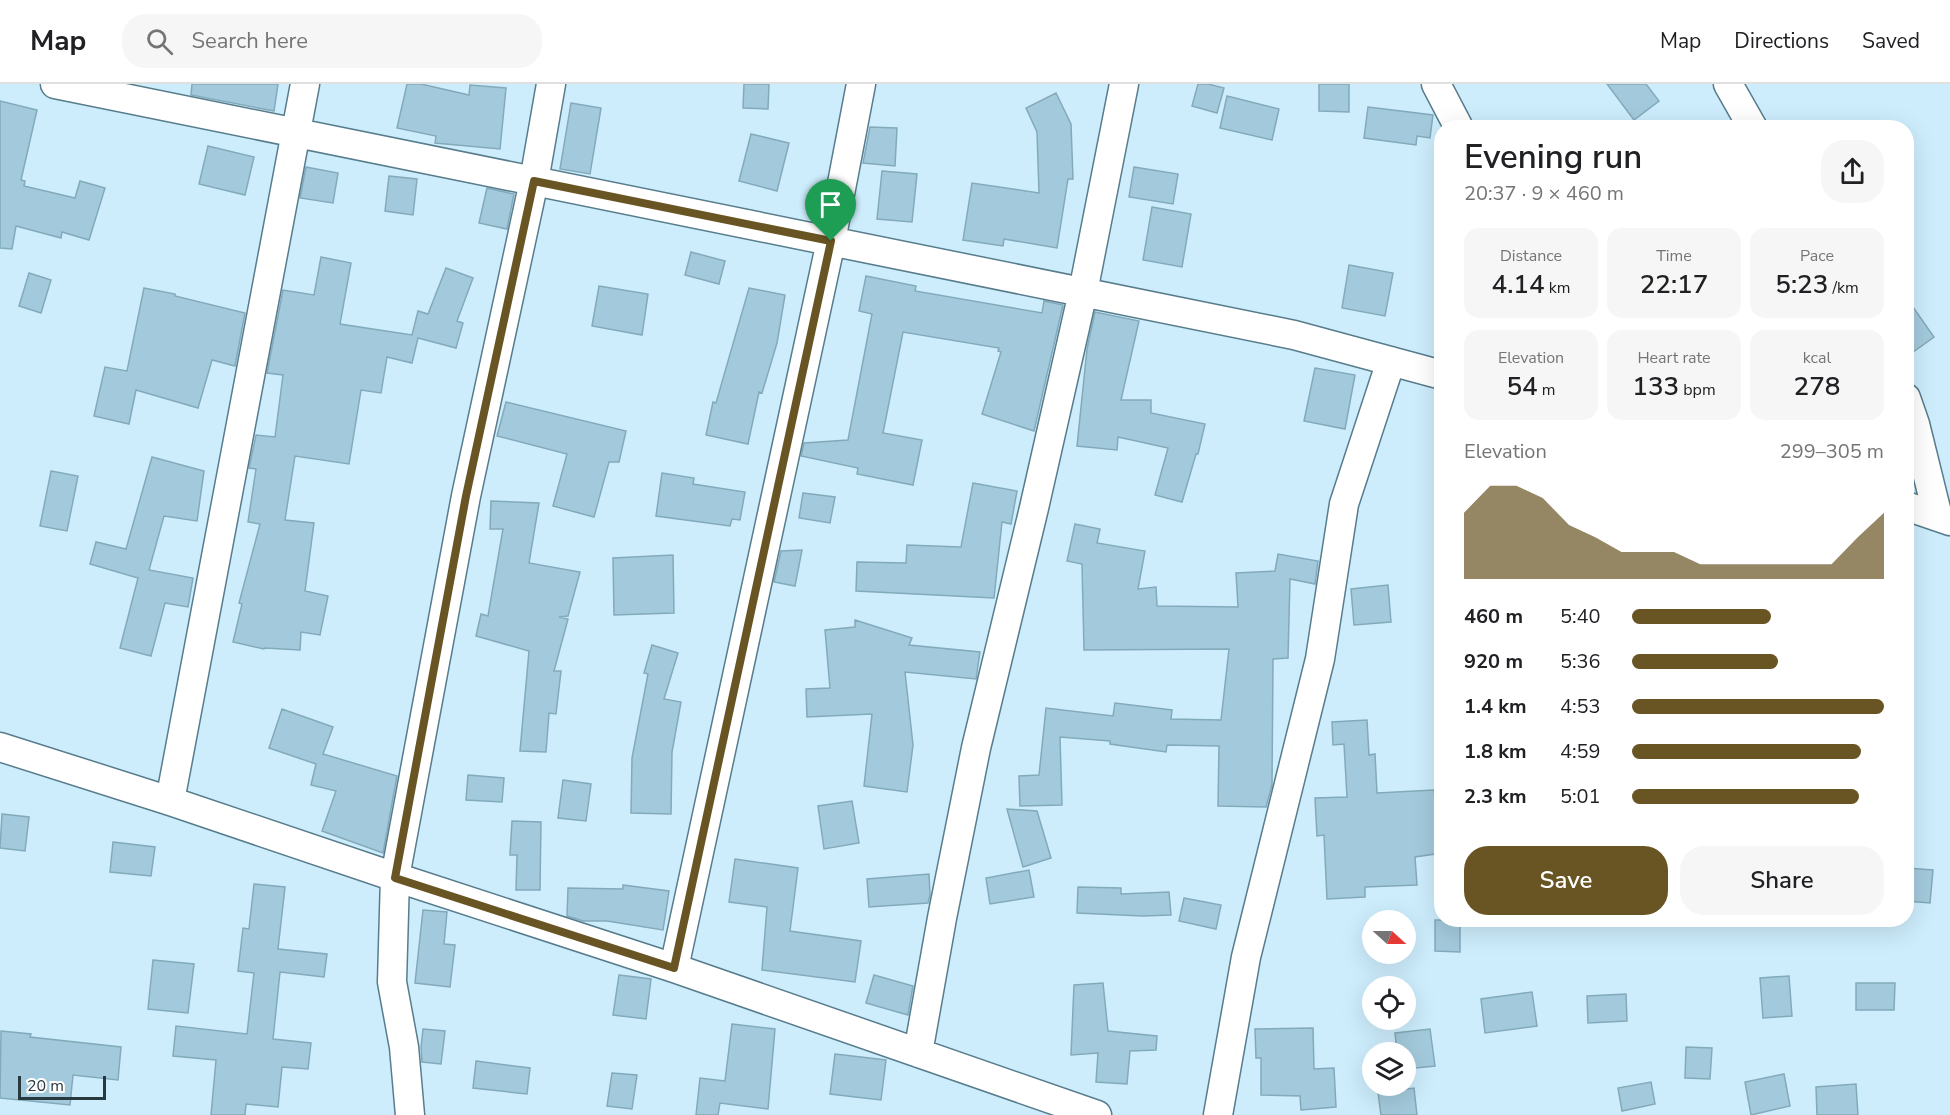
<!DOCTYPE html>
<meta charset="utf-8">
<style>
:root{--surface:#fff;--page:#f6f6f6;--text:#202124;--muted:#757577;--line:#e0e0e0;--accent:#695423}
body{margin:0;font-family:"Nunito Sans",sans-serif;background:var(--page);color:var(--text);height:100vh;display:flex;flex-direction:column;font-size:22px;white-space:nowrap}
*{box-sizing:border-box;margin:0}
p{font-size:20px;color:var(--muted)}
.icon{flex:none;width:33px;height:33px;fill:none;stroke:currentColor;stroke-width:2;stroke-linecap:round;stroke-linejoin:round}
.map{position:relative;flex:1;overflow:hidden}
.panel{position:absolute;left:1434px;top:36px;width:480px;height:807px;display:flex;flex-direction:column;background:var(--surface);border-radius:24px;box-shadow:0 6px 24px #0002}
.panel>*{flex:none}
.needle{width:39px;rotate:111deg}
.controls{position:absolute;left:1362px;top:826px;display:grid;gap:12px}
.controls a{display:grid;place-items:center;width:54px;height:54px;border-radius:50%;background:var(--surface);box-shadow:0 6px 24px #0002;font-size:30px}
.scale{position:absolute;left:18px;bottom:15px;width:88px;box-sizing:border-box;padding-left:6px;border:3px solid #28383f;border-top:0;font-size:16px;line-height:21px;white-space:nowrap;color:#28383f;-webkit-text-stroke:4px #fff;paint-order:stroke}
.pin{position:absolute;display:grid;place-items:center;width:51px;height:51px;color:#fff;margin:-62px -26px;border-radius:50% 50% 50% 0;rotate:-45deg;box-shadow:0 0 6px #0007}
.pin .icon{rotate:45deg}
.round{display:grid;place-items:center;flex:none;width:63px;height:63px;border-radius:24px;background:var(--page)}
.head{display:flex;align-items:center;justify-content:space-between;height:102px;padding:0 30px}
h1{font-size:33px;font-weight:600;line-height:45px}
.figures{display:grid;grid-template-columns:repeat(3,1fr);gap:9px;height:102px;padding:6px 30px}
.figures div{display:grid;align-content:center;border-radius:15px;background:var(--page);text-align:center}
.figures b{font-size:26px;font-weight:600}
.figures small{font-size:16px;font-weight:400}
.figures p{font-size:16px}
.chart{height:168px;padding:12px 30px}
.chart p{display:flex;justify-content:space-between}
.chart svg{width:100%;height:108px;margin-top:6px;fill:var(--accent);opacity:.7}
.primary-button{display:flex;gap:12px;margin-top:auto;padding:12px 30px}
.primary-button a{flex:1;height:69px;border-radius:24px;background:var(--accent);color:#fff;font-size:24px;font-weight:600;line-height:69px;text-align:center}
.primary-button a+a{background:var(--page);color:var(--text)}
ul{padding:0 30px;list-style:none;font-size:20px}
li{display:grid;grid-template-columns:96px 72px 1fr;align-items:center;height:45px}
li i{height:15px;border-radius:8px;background:var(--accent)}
header{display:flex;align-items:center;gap:36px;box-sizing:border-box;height:84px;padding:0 30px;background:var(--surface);border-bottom:2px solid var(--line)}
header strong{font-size:28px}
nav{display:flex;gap:33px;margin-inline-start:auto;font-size:21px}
.search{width:420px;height:54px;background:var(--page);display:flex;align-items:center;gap:15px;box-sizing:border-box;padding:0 21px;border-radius:24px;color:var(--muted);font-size:22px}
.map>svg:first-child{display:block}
.building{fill:#a3cadc;stroke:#83aaba;stroke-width:1.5}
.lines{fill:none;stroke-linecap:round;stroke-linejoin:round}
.street-casing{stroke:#577c8c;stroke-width:31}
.street{stroke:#fff;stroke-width:28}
.route-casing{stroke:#fff;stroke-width:12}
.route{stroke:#695423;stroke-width:8}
</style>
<header>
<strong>Map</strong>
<div class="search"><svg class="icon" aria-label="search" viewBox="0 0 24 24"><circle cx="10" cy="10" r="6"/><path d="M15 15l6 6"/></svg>Search here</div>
<nav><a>Map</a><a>Directions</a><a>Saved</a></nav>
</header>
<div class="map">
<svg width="1950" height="1031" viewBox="0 0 1950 1031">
<rect width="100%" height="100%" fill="#cdedfc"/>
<path class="building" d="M 192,0 L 278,0 L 274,27 L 191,11 Z
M 407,0 L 421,0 L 469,11 L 470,1 L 506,4 L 500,65 L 435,59 L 436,52 L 397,44 Z
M 744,0 L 769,0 L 768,25 L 743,24 Z
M 1198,0 L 1208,0 L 1224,4 L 1217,29 L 1192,22 Z
M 1319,0 L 1349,0 L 1349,28 L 1319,27 Z
M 1607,0 L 1646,0 L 1659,17 L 1634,36 Z
M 1056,9 L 1071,40 L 1073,95 L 1068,95 L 1057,164 L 1004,155 L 1003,162 L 963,156 L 972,99 L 1039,109 L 1037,48 L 1026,24 Z
M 1227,12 L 1279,25 L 1272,56 L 1220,44 Z
M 0,17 L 37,26 L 21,96 L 25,97 L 24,102 L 75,114 L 80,97 L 105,104 L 89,156 L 62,148 L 61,154 L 16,142 L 12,165 L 0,164 Z
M 571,19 L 601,24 L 590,90 L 560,85 Z
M 1368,23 L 1433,31 L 1430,54 L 1417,52 L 1416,61 L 1364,54 Z
M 870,43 L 897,44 L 895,82 L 863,79 Z
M 751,50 L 789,59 L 777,107 L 739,97 Z
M 208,62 L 254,73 L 245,111 L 199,100 Z
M 306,83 L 338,89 L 333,119 L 300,114 Z
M 1134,83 L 1178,90 L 1173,120 L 1129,113 Z
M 882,87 L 917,90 L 912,138 L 877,135 Z
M 389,92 L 417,95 L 413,131 L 385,127 Z
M 487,104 L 514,110 L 507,145 L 479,139 Z
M 1152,123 L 1191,130 L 1182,183 L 1143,176 Z
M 691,168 L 725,177 L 719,200 L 685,191 Z
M 321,173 L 351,179 L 340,240 L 412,251 L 418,227 L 428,230 L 446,184 L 473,194 L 457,237 L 463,239 L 456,264 L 418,254 L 412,279 L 387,273 L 381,309 L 361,306 L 349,380 L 295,372 L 285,436 L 314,439 L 305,507 L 328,512 L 320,551 L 301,548 L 300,566 L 265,564 L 264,565 L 233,558 L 242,520 L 239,519 L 260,440 L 248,438 L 256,385 L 249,384 L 256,351 L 275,353 L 283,291 L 267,289 L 283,206 L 314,211 Z
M 1349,181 L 1393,189 L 1385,232 L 1342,224 Z
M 29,189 L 51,196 L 41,229 L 19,222 Z
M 866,192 L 916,202 L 915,207 L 1042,229 L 1044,217 L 1063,221 L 1034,347 L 982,330 L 1001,268 L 998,267 L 999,264 L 903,248 L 883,349 L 922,356 L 913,401 L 857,390 L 858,384 L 801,372 L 804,359 L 848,356 L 872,230 L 859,227 Z
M 599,202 L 648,210 L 642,251 L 592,242 Z
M 144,204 L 175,210 L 175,212 L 245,229 L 235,282 L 212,276 L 198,324 L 136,306 L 129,340 L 94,332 L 105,283 L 127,287 Z
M 749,204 L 785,211 L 777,259 L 762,309 L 759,308 L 748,360 L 706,351 L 713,318 L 716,319 Z
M 1906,213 L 1934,253 L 1906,273 Z
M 1095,228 L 1139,237 L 1121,316 L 1151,316 L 1151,329 L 1205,340 L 1198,370 L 1196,370 L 1182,418 L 1155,411 L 1168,364 L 1118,353 L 1117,366 L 1077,362 L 1087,265 Z
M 1315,284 L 1355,291 L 1345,345 L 1304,337 Z
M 506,318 L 626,347 L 619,378 L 609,378 L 594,433 L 553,422 L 567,370 L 497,352 Z
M 152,373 L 204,387 L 197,437 L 164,432 L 149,486 L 193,494 L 188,523 L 165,519 L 151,572 L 120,564 L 138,494 L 90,480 L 96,458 L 126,465 Z
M 51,387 L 78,392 L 67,447 L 40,442 Z
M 662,389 L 694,394 L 693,400 L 745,408 L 740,436 L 732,435 L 730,442 L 656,432 Z
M 973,399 L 1017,407 L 1011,440 L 1002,438 L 994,514 L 856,507 L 857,478 L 906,479 L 907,461 L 961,463 Z
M 803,409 L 835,413 L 830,439 L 799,434 Z
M 491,417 L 539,419 L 529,479 L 580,488 L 568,532 L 559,533 L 568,535 L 554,587 L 561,587 L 556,630 L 549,629 L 546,668 L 520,667 L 529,567 L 476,552 L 481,530 L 488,532 L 503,445 L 490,445 Z
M 1075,440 L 1100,445 L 1097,459 L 1145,467 L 1138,505 L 1156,503 L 1157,522 L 1238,523 L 1236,489 L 1275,487 L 1278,470 L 1318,477 L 1315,500 L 1290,495 L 1288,574 L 1273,575 L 1272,701 L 1266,723 L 1218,722 L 1219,662 L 1167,661 L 1166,668 L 1110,660 L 1110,657 L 1060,653 L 1062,721 L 1020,722 L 1019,692 L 1039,691 L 1046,624 L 1113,632 L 1115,619 L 1172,626 L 1171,635 L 1221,636 L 1229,565 L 1084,566 L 1082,480 L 1067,477 Z
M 802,466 L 795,502 L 774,498 L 781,467 Z
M 673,471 L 674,529 L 614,531 L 613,474 Z
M 1388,501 L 1391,538 L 1354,541 L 1351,505 Z
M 855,536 L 912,554 L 909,561 L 980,568 L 976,595 L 905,588 L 913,661 L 907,708 L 864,702 L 872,630 L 807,633 L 806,605 L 830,604 L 825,546 L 855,543 Z
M 652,561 L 678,569 L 664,615 L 681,618 L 672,668 L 671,730 L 631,729 L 632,674 L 648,590 L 644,589 Z
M 282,625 L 333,643 L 323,670 L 397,692 L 383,769 L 322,747 L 336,707 L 311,701 L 316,680 L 269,664 Z
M 1367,636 L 1369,671 L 1375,670 L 1377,709 L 1434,706 L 1442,769 L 1415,773 L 1417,801 L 1365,803 L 1365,813 L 1327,815 L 1324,751 L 1317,752 L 1315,714 L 1347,713 L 1344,660 L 1333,661 L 1332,638 Z
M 468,691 L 504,694 L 502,718 L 466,716 Z
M 563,696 L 591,700 L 586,737 L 558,734 Z
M 852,717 L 859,759 L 824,765 L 818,722 Z
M 1007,725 L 1037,727 L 1051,774 L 1023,783 Z
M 2,730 L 29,733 L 25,767 L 0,764 Z
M 512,737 L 541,738 L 540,806 L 516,806 L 517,771 L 510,771 Z
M 113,758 L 155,763 L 151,792 L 110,788 Z
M 735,775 L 798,784 L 790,847 L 861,857 L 855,898 L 762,886 L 767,823 L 729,818 Z
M 1906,784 L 1933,786 L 1930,819 L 1906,817 Z
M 1029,786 L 1034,813 L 990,820 L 986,794 Z
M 929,790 L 930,811 L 928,819 L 869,823 L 867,795 Z
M 254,800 L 285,803 L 278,865 L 327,870 L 324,893 L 280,888 L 273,955 L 311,959 L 308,985 L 282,983 L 278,1023 L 246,1020 L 245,1031 L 211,1031 L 216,976 L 173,972 L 176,942 L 247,950 L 254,889 L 238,887 L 243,844 L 249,845 Z
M 623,801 L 669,807 L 663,846 L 607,837 L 583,837 L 567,832 L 568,804 L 623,805 Z
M 1078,803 L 1121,804 L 1121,810 L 1169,808 L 1171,831 L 1143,832 L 1077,829 Z
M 1184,814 L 1221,821 L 1216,845 L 1179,837 Z
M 423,826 L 447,828 L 444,860 L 455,861 L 450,903 L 415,899 Z
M 1435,836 L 1460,836 L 1460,868 L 1435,867 Z
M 153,876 L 194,880 L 188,929 L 148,925 Z
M 619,891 L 651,895 L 646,935 L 613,931 Z
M 874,891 L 913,902 L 908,931 L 866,919 Z
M 1789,892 L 1792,932 L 1763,934 L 1760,894 Z
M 1103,899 L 1108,947 L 1157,952 L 1156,966 L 1130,967 L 1127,1000 L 1096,998 L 1098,969 L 1071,971 L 1074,901 Z
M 1856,899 L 1895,899 L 1894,926 L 1856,926 Z
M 1532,908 L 1537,942 L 1485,949 L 1481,915 Z
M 1626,910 L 1627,937 L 1588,939 L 1587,912 Z
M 732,940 L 775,945 L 768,1025 L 720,1019 L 718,1031 L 696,1031 L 700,994 L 725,997 Z
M 1313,944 L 1314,985 L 1334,984 L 1336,1023 L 1301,1026 L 1300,1012 L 1261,1011 L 1261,974 L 1256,974 L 1255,945 Z
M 423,945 L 445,947 L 441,980 L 422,978 L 421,964 Z
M 1430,945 L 1435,982 L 1406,985 L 1406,969 L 1397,969 L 1395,949 Z
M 1,947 L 31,950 L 30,953 L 121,963 L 118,996 L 73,991 L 70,1021 L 0,1014 Z
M 1686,963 L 1712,964 L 1710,995 L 1685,994 Z
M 835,970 L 886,976 L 881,1016 L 830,1010 Z
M 476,977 L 530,984 L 527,1010 L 473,1004 Z
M 612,989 L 637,991 L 632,1025 L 607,1022 Z
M 1784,990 L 1790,1022 L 1751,1031 L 1745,998 Z
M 1651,998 L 1655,1020 L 1622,1027 L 1618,1004 Z
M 1856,1000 L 1858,1031 L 1817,1031 L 1816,1003 Z
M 1414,1004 L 1417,1031 L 1381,1031 L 1378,1009 Z"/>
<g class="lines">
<defs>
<path id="street" d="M 55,0 L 1294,251 L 1442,291
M 1436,0 L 1459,44
M 1728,0 L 1753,44
M 1906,314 L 1915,340 L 1938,433
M 1906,422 L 1950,437
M 0,663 L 170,717 L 395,793 L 674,884 L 1097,1031
M 170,717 L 305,0
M 674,884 L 831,157 L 861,0
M 918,969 L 942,834 L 976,664 L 1034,424 L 1083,208 L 1124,0
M 410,1031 L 404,963 L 392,898 L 395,793 L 466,412 L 534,97 L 551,0
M 1218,1031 L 1246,873 L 1320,575 L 1344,420 L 1391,277"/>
</defs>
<use href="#street" class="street-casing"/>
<use href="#street" class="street"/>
</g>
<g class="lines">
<defs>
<path id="route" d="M 534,97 L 831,157 L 674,884 L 395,794 L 466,412 Z"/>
</defs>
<use href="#route" class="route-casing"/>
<use href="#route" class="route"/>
</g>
</svg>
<div class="controls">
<a><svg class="needle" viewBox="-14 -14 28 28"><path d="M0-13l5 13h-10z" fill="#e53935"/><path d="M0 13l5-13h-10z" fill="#757577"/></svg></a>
<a><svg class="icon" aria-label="locate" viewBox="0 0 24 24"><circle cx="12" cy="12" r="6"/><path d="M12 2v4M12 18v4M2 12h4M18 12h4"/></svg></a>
<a><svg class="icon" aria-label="layers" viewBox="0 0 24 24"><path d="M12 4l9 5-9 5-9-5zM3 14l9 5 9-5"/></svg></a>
</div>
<div class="scale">20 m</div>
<div class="pin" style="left:831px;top:157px;background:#1e9e55"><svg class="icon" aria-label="arrive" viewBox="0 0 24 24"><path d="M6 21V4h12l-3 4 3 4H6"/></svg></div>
<section class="panel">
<div class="head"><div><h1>Evening run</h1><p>20:37 · 9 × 460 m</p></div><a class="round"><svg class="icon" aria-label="share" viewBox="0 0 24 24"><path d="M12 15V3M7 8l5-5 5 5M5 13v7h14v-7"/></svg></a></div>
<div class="figures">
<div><p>Distance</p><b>4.14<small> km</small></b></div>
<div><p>Time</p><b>22:17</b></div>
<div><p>Pace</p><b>5:23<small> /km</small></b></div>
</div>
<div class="figures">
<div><p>Elevation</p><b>54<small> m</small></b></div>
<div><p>Heart rate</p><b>133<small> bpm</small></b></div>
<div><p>kcal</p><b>278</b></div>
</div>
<div class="chart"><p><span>Elevation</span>299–305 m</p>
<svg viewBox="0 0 160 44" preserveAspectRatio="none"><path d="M0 44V17L10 6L20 6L30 11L40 22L50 27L60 33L70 33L80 33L90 38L100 38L110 38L120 38L130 38L140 38L150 27L160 17V44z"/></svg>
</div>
<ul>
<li><b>460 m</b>5:40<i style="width:55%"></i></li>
<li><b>920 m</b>5:36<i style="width:58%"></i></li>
<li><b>1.4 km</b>4:53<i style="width:100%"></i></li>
<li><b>1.8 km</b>4:59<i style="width:91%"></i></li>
<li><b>2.3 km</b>5:01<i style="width:90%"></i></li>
</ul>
<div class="primary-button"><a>Save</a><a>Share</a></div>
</section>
</div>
